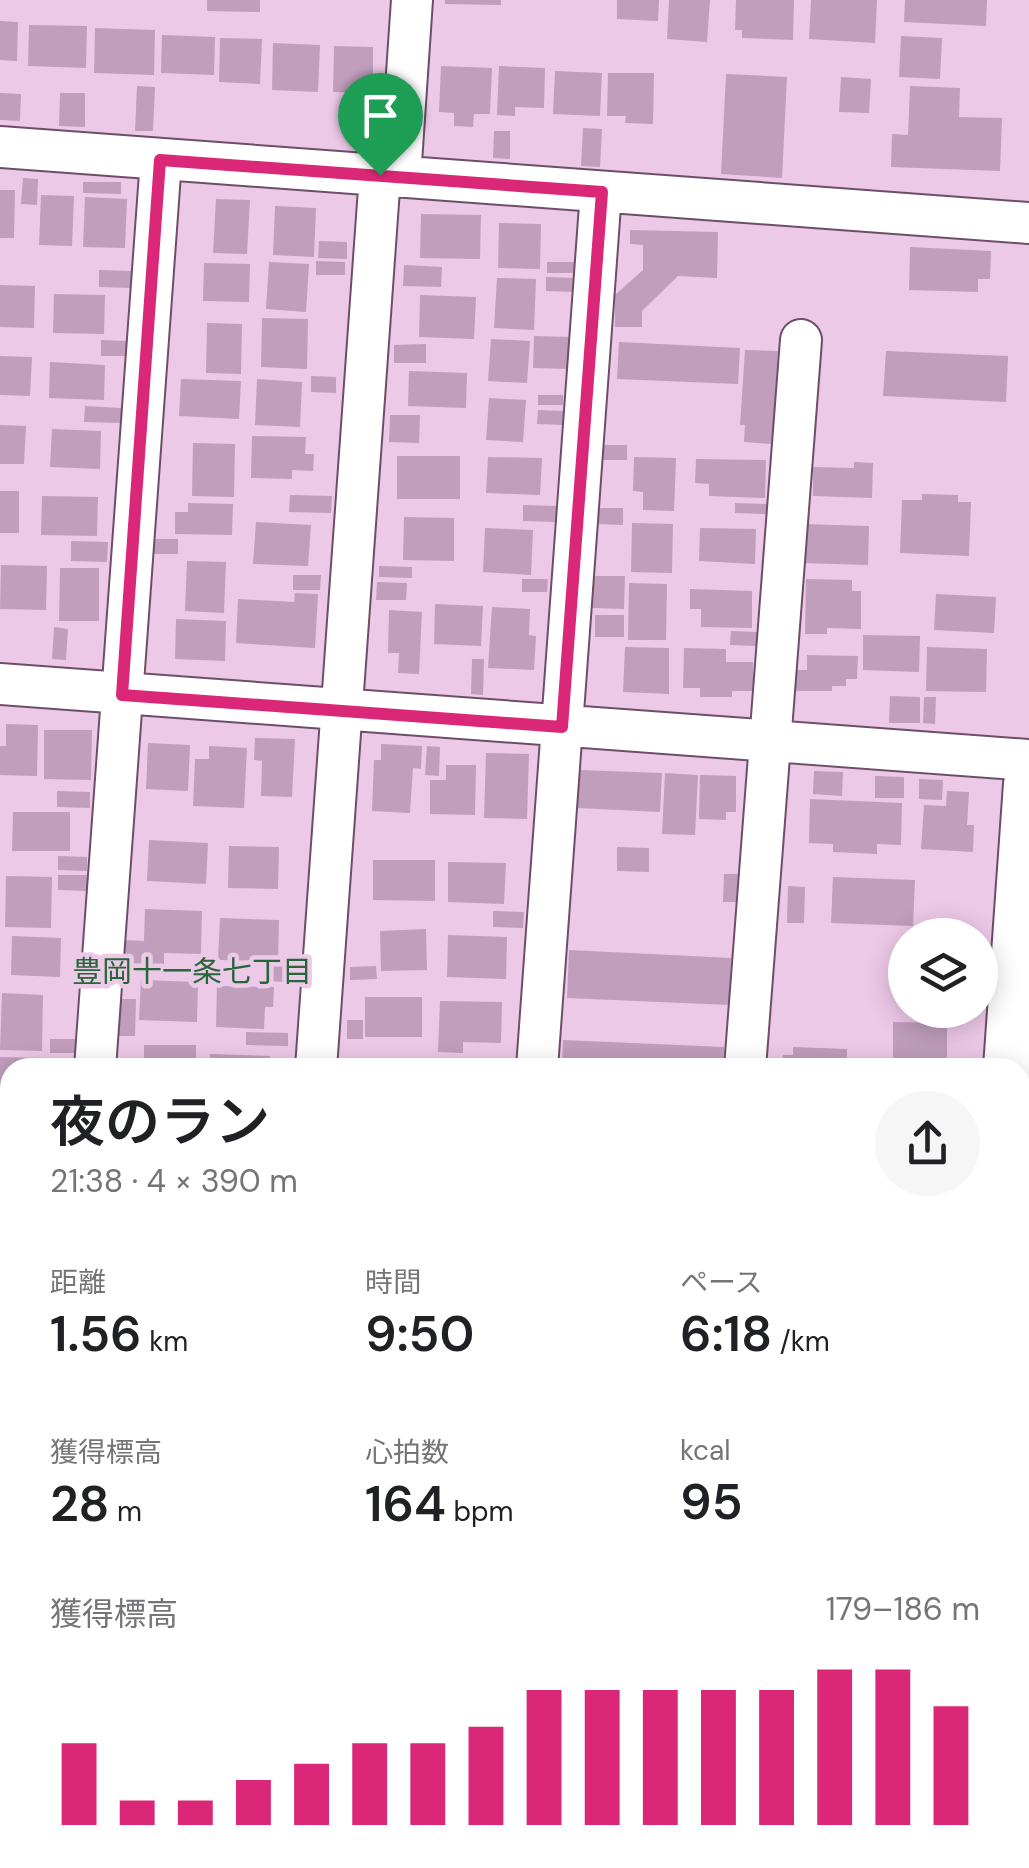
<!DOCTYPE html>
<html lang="ja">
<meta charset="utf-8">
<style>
:root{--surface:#fff;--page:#f6f6f6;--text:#202124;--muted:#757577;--accent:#db2777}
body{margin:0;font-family:"DM Sans","Noto Sans JP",sans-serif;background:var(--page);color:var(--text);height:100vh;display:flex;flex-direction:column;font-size:38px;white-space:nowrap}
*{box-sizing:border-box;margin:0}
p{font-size:32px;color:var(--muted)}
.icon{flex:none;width:55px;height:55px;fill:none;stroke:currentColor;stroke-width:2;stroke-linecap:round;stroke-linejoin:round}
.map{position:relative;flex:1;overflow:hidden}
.details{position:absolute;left:0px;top:1058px;width:1030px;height:812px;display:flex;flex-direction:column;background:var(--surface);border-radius:30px 30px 0 0;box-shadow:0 5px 25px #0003}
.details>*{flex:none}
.fabs{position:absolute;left:888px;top:918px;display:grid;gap:20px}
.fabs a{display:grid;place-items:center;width:110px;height:110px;border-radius:50%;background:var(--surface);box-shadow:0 5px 25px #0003;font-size:50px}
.pin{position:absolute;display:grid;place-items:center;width:85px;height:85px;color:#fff;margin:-102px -42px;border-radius:50% 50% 50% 0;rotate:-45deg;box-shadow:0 0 10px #0007}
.pin .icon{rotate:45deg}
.round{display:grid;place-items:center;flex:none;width:105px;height:105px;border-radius:52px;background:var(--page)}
.head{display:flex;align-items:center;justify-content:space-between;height:170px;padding:0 50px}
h1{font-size:55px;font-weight:600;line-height:75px}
.stats{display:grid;grid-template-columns:repeat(3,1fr);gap:15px;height:170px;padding:10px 50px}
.stats div{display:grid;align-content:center}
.stats b{font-size:50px;font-weight:600}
.stats small{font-size:28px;font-weight:400}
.stats p{font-size:28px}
.chart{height:280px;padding:20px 50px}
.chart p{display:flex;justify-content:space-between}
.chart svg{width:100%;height:180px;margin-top:10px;stroke:var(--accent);stroke-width:6}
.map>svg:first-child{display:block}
.building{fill:#c09ebc}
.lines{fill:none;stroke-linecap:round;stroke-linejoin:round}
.minor-casing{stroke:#6d4e69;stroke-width:44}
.tertiary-casing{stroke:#6d4e69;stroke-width:54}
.minor{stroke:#fff;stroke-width:40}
.tertiary{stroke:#fff;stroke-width:50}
.route-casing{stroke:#fff;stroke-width:20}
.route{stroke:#db2777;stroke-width:12}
.labels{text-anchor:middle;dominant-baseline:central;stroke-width:9;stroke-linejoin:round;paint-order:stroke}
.neighbourhood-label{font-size:30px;fill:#256738;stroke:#edc9e8}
</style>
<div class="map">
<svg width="1029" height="1868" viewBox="0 0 1029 1868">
<rect width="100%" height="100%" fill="#edc9e8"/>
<path class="building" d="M 207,0 L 260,0 L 260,12 L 207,11 Z
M 445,0 L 501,0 L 501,5 L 445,4 Z
M 617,0 L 659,0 L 658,21 L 617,19 Z
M 669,0 L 710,0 L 707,42 L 667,39 Z
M 736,0 L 794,0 L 793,40 L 742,38 L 742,30 L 735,30 Z
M 811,0 L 877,0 L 875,43 L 809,39 Z
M 905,0 L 987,0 L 986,26 L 904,22 Z
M 0,21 L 18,22 L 17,61 L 0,60 Z
M 29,25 L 87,26 L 86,68 L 28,66 Z
M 95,28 L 155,30 L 154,75 L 94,73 Z
M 162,35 L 215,37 L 214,75 L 161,73 Z
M 901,36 L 942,38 L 940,79 L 899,77 Z
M 220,38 L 262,39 L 260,84 L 219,82 Z
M 273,43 L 320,45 L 318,92 L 272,90 Z
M 334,46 L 373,47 L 373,93 L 333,92 Z
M 441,66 L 492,68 L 490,114 L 474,114 L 473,127 L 454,126 L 454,113 L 439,112 Z
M 499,66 L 545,68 L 544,108 L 515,107 L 515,116 L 497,115 Z
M 555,71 L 602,73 L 600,116 L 553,114 Z
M 608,73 L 654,73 L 653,124 L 625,123 L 626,116 L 607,116 Z
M 726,74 L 787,77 L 782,178 L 721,174 Z
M 841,77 L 871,79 L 869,113 L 839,112 Z
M 137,86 L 155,87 L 153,131 L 135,131 Z
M 910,86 L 960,88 L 959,117 L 1002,118 L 1000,171 L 891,167 L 892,134 L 908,135 Z
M 0,93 L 21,94 L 20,121 L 0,120 Z
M 60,93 L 85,93 L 85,127 L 59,126 Z
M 583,128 L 602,129 L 600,167 L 581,166 Z
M 494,131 L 510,131 L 510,159 L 493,158 Z
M 23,178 L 38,179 L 37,205 L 21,204 Z
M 83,182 L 121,182 L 121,194 L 83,193 Z
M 0,190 L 15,190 L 14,238 L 0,238 Z
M 41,195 L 74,196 L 72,246 L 39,245 Z
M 85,197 L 127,199 L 125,248 L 83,247 Z
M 216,199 L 250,200 L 247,254 L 213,253 Z
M 275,206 L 316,208 L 314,257 L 273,255 Z
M 421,214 L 481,215 L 480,259 L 420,258 Z
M 499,223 L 541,224 L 540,269 L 498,268 Z
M 630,230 L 718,232 L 717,278 L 678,276 L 642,311 L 642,327 L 615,327 L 615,295 L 643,270 L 643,245 L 630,244 Z
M 319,241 L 347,242 L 347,259 L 318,258 Z
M 910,247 L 991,251 L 990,279 L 978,279 L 978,292 L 909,290 Z
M 316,261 L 345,262 L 345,275 L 316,275 Z
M 269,262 L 309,264 L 306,312 L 266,309 Z
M 547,262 L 575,262 L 575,273 L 547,273 Z
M 204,263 L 250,264 L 249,302 L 203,301 Z
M 404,265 L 442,267 L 441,287 L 403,286 Z
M 99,270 L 131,271 L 131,288 L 99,287 Z
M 546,277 L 575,278 L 574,292 L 546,291 Z
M 497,278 L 536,279 L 534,330 L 494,328 Z
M 0,285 L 35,286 L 34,328 L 0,327 Z
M 54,294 L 105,295 L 104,334 L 53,333 Z
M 420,295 L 476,297 L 474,339 L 419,337 Z
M 262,318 L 308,319 L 307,369 L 261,367 Z
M 207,323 L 242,324 L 241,374 L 206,373 Z
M 534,336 L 570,337 L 569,369 L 533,368 Z
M 491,339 L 530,341 L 527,383 L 488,381 Z
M 101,340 L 127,341 L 127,356 L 101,356 Z
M 619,342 L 740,348 L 738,384 L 617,379 Z
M 426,344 L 426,363 L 394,363 L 394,345 Z
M 745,350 L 778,351 L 772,444 L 744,442 L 745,425 L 740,425 Z
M 886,351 L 1008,356 L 1006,402 L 883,396 Z
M 0,356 L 32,357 L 30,396 L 0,395 Z
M 50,362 L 105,365 L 104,400 L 49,398 Z
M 409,371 L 467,373 L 466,408 L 408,406 Z
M 311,376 L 336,377 L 336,393 L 311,392 Z
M 181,379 L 241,381 L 239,419 L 179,416 Z
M 257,379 L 302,382 L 300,427 L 255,425 Z
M 538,395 L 563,395 L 563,405 L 538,405 Z
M 489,398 L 526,400 L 523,442 L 486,440 Z
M 85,406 L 121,408 L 121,423 L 84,422 Z
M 538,410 L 564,411 L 563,425 L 537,424 Z
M 390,415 L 420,415 L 419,443 L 389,442 Z
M 0,425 L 26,426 L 24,464 L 0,464 Z
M 52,429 L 101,431 L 100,469 L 50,467 Z
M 252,436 L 306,437 L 305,454 L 314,454 L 313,471 L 292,470 L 292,479 L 251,478 Z
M 193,443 L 235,444 L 234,497 L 192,496 Z
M 603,445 L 627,445 L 627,460 L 603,460 Z
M 397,456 L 460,456 L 460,499 L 397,499 Z
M 488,457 L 542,458 L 540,495 L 486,493 Z
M 634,457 L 676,458 L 674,511 L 643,510 L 643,492 L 633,491 Z
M 696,459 L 766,460 L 765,498 L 709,496 L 709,484 L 695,483 Z
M 854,462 L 873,463 L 872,498 L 813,496 L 813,467 L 854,468 Z
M 0,491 L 19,491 L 19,533 L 0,533 Z
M 922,494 L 958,495 L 958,502 L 971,502 L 969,556 L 900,553 L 902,500 L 922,500 Z
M 290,495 L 332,496 L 331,513 L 289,512 Z
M 42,496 L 98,497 L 97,536 L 41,535 Z
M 188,503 L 233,504 L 232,535 L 175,534 L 175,512 L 188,512 Z
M 735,503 L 767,504 L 767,514 L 735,513 Z
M 523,505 L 558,506 L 557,522 L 523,521 Z
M 598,508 L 623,508 L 623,525 L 598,524 Z
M 404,517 L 454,518 L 454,561 L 403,560 Z
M 256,522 L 311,525 L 308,566 L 253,564 Z
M 632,523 L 673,524 L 672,573 L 631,572 Z
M 802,524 L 869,526 L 868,565 L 801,563 Z
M 485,528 L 533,530 L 531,575 L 483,572 Z
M 700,528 L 756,529 L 755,564 L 699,561 Z
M 153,539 L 178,539 L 178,554 L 153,554 Z
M 71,541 L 108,542 L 107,562 L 71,561 Z
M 187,561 L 226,562 L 224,613 L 185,611 Z
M 1,565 L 47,566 L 46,610 L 0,609 Z
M 379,566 L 412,567 L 412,578 L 379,577 Z
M 60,568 L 99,568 L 99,621 L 59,621 Z
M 293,575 L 321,575 L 320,590 L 293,590 Z
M 592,576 L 625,576 L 624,609 L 591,608 Z
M 522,579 L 548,579 L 547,592 L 522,592 Z
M 806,579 L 852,580 L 852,591 L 861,591 L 861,629 L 827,628 L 827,634 L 805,634 Z
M 377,582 L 407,583 L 406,600 L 376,600 Z
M 629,583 L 667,584 L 666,640 L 628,640 Z
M 690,589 L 752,591 L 752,628 L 701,627 L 701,609 L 690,609 Z
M 295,593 L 318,594 L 315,648 L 236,643 L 238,599 L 294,602 Z
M 936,594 L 996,597 L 994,633 L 934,630 Z
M 435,604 L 483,606 L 481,646 L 434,644 Z
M 492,607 L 530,609 L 529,635 L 536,636 L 534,670 L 488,668 Z
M 389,610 L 422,612 L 419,674 L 398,673 L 399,653 L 388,653 Z
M 595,615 L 624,615 L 624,637 L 595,637 Z
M 176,619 L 226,621 L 225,661 L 175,659 Z
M 54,627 L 68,629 L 66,660 L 52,659 Z
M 731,631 L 757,632 L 757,646 L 730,645 Z
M 863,635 L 920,636 L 919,672 L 863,670 Z
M 625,647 L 669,648 L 669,694 L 623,692 Z
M 927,647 L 987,649 L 986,692 L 926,691 Z
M 684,648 L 726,649 L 726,662 L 753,662 L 753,691 L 732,691 L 732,697 L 700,697 L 700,688 L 683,688 Z
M 807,655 L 858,656 L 857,679 L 846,679 L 846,686 L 832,686 L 832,691 L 796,691 L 796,670 L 807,670 Z
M 472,659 L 484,659 L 483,695 L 471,694 Z
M 890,696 L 920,697 L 920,723 L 889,723 Z
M 924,697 L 936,697 L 935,724 L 923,723 Z
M 6,724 L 38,725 L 37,776 L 0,775 L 0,746 L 6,746 Z
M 44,730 L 92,730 L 91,780 L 44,779 Z
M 255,738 L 295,739 L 292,797 L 261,796 L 262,761 L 254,760 Z
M 148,743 L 190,745 L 188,791 L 146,789 Z
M 381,744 L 422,746 L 421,769 L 413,768 L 410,813 L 372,811 L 374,760 L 381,760 Z
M 209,746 L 247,748 L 244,808 L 193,806 L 195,759 L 209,759 Z
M 427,746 L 440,747 L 439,776 L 425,775 Z
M 486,753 L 529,754 L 527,819 L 484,818 Z
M 446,765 L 476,765 L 475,815 L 430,814 L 430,780 L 446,780 Z
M 579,770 L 662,773 L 660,812 L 577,808 Z
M 814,771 L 843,772 L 842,796 L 813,794 Z
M 665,773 L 698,775 L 695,835 L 662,834 Z
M 700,775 L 736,776 L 736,812 L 726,812 L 726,820 L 699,819 Z
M 875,776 L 904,777 L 904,798 L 875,798 Z
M 919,779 L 943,780 L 942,800 L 919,799 Z
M 57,791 L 90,792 L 90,808 L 57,807 Z
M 947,791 L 969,792 L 967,825 L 974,825 L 973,852 L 921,849 L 924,805 L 946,806 Z
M 810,799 L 902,803 L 901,845 L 877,844 L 877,854 L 833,852 L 833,844 L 809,843 Z
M 13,812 L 70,812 L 70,851 L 12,851 Z
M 149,840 L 208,843 L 206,884 L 147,881 Z
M 229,846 L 279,847 L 278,889 L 228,888 Z
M 617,847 L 649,848 L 649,872 L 617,871 Z
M 58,856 L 87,857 L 87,871 L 58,870 Z
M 373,860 L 435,860 L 435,901 L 373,900 Z
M 448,862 L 506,863 L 504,904 L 448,902 Z
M 724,874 L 738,874 L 736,902 L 723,902 Z
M 58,875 L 88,875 L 87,891 L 58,890 Z
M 6,876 L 52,877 L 51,928 L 5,927 Z
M 833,877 L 915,880 L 913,926 L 831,923 Z
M 788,886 L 805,887 L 804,923 L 787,923 Z
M 145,909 L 202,911 L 201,954 L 164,953 L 164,970 L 123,969 L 123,940 L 144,941 Z
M 493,911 L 524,912 L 523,928 L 493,927 Z
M 220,918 L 279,920 L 278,961 L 218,960 Z
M 426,929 L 427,970 L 381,971 L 380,931 Z
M 448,935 L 507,937 L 506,979 L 447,977 Z
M 12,936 L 61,938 L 60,977 L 11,975 Z
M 569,950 L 731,958 L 729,1005 L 567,998 Z
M 266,965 L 290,966 L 290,982 L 266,981 Z
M 376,966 L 377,979 L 350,980 L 350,967 Z
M 141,980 L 198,982 L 197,1022 L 139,1020 Z
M 217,986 L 274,987 L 273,1007 L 265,1007 L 264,1029 L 216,1027 Z
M 2,993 L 43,995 L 42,1051 L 0,1050 Z
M 365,997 L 422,997 L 422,1037 L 365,1037 Z
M 119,999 L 136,999 L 135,1036 L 119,1036 Z
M 440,1001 L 502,1002 L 501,1043 L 463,1042 L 463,1053 L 438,1052 Z
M 347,1020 L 363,1020 L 363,1039 L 347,1039 Z
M 893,1022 L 947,1023 L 947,1058 L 893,1058 Z
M 246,1032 L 288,1033 L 288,1046 L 246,1045 Z
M 50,1039 L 75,1039 L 75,1053 L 50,1053 Z
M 563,1040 L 724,1047 L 723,1068 L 562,1068 Z
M 144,1045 L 196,1045 L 196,1068 L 144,1068 Z
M 793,1047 L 847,1049 L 847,1068 L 782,1068 L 783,1055 L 793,1055 Z
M 210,1054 L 270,1056 L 270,1068 L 209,1068 Z
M 0,1057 L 51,1058 L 51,1068 L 10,1068 L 10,1094 L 0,1094 Z
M 377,1061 L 424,1061 L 424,1068 L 377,1068 Z
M 2,1121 L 10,1121 L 10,1164 L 1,1164 Z
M 0,1264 L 10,1264 L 10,1311 L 0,1311 Z
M 0,1320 L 10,1320 L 10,1370 L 0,1369 Z
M 0,1379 L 10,1379 L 10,1431 L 0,1431 Z
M 0,1438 L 10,1439 L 10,1481 L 0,1480 Z
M 0,1560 L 10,1560 L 10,1612 L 0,1612 Z
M 0,1647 L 10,1648 L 10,1685 L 0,1685 Z
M 1020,1674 L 1029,1674 L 1029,1702 L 1020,1702 Z
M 1029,1716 L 1029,1739 L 1020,1743 L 1020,1720 Z
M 0,1832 L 10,1832 L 10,1859 L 0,1859 Z
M 66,1860 L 112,1860 L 112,1866 L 66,1866 Z
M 120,1860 L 172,1860 L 172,1868 L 120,1868 Z
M 179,1860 L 217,1860 L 217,1868 L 178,1868 Z
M 293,1860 L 334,1860 L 334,1868 L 293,1868 Z
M 343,1860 L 395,1860 L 395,1865 L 342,1868 Z
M 448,1863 L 504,1865 L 504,1868 L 448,1868 Z"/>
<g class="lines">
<defs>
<path id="minor" d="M 0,147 L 1029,223
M 400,177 L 412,0
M 0,684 L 1029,760
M 95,1068 L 161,160
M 316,1068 L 380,175
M 537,1068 L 601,192
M 745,1068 L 801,340
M 0,1227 L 10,1227
M 1020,1303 L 1029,1303
M 0,1530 L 10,1531
M 255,1868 L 256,1860
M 687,1868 L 687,1860"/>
<path id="tertiary" d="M 1009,1068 L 1029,784
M 0,1769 L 10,1770
M 1020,1846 L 1029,1847
M 949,1868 L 949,1860"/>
</defs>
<use href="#minor" class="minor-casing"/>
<use href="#tertiary" class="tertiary-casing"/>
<use href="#minor" class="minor"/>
<use href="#tertiary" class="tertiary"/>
</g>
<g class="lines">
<defs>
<path id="route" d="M 160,160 L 602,192 L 562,727 L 122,695 Z"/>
</defs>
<use href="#route" class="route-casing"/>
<use href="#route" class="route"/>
</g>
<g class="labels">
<g class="neighbourhood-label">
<text x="192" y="971">豊岡十一条七丁目</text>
</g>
</g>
</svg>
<div class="fabs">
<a><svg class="icon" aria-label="layers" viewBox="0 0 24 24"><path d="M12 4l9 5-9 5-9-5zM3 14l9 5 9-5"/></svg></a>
</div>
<div class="pin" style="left:380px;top:175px;background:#1e9e55"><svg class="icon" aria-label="arrive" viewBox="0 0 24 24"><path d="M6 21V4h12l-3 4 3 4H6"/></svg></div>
<section class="details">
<div class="head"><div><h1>夜のラン</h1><p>21:38 · 4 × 390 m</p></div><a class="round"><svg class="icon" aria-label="share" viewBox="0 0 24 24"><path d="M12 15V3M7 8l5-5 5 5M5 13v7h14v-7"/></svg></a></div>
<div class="stats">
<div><p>距離</p><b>1.56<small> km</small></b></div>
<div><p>時間</p><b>9:50</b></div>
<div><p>ペース</p><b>6:18<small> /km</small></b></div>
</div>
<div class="stats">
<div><p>獲得標高</p><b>28<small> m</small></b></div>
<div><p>心拍数</p><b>164<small> bpm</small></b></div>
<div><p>kcal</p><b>95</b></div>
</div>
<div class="chart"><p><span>獲得標高</span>179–186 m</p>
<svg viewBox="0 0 160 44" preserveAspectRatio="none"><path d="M5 44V24M15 44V38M25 44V38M35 44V33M45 44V29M55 44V24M65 44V24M75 44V20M85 44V11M95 44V11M105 44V11M115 44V11M125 44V11M135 44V6M145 44V6M155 44V15"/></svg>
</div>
</section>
</div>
